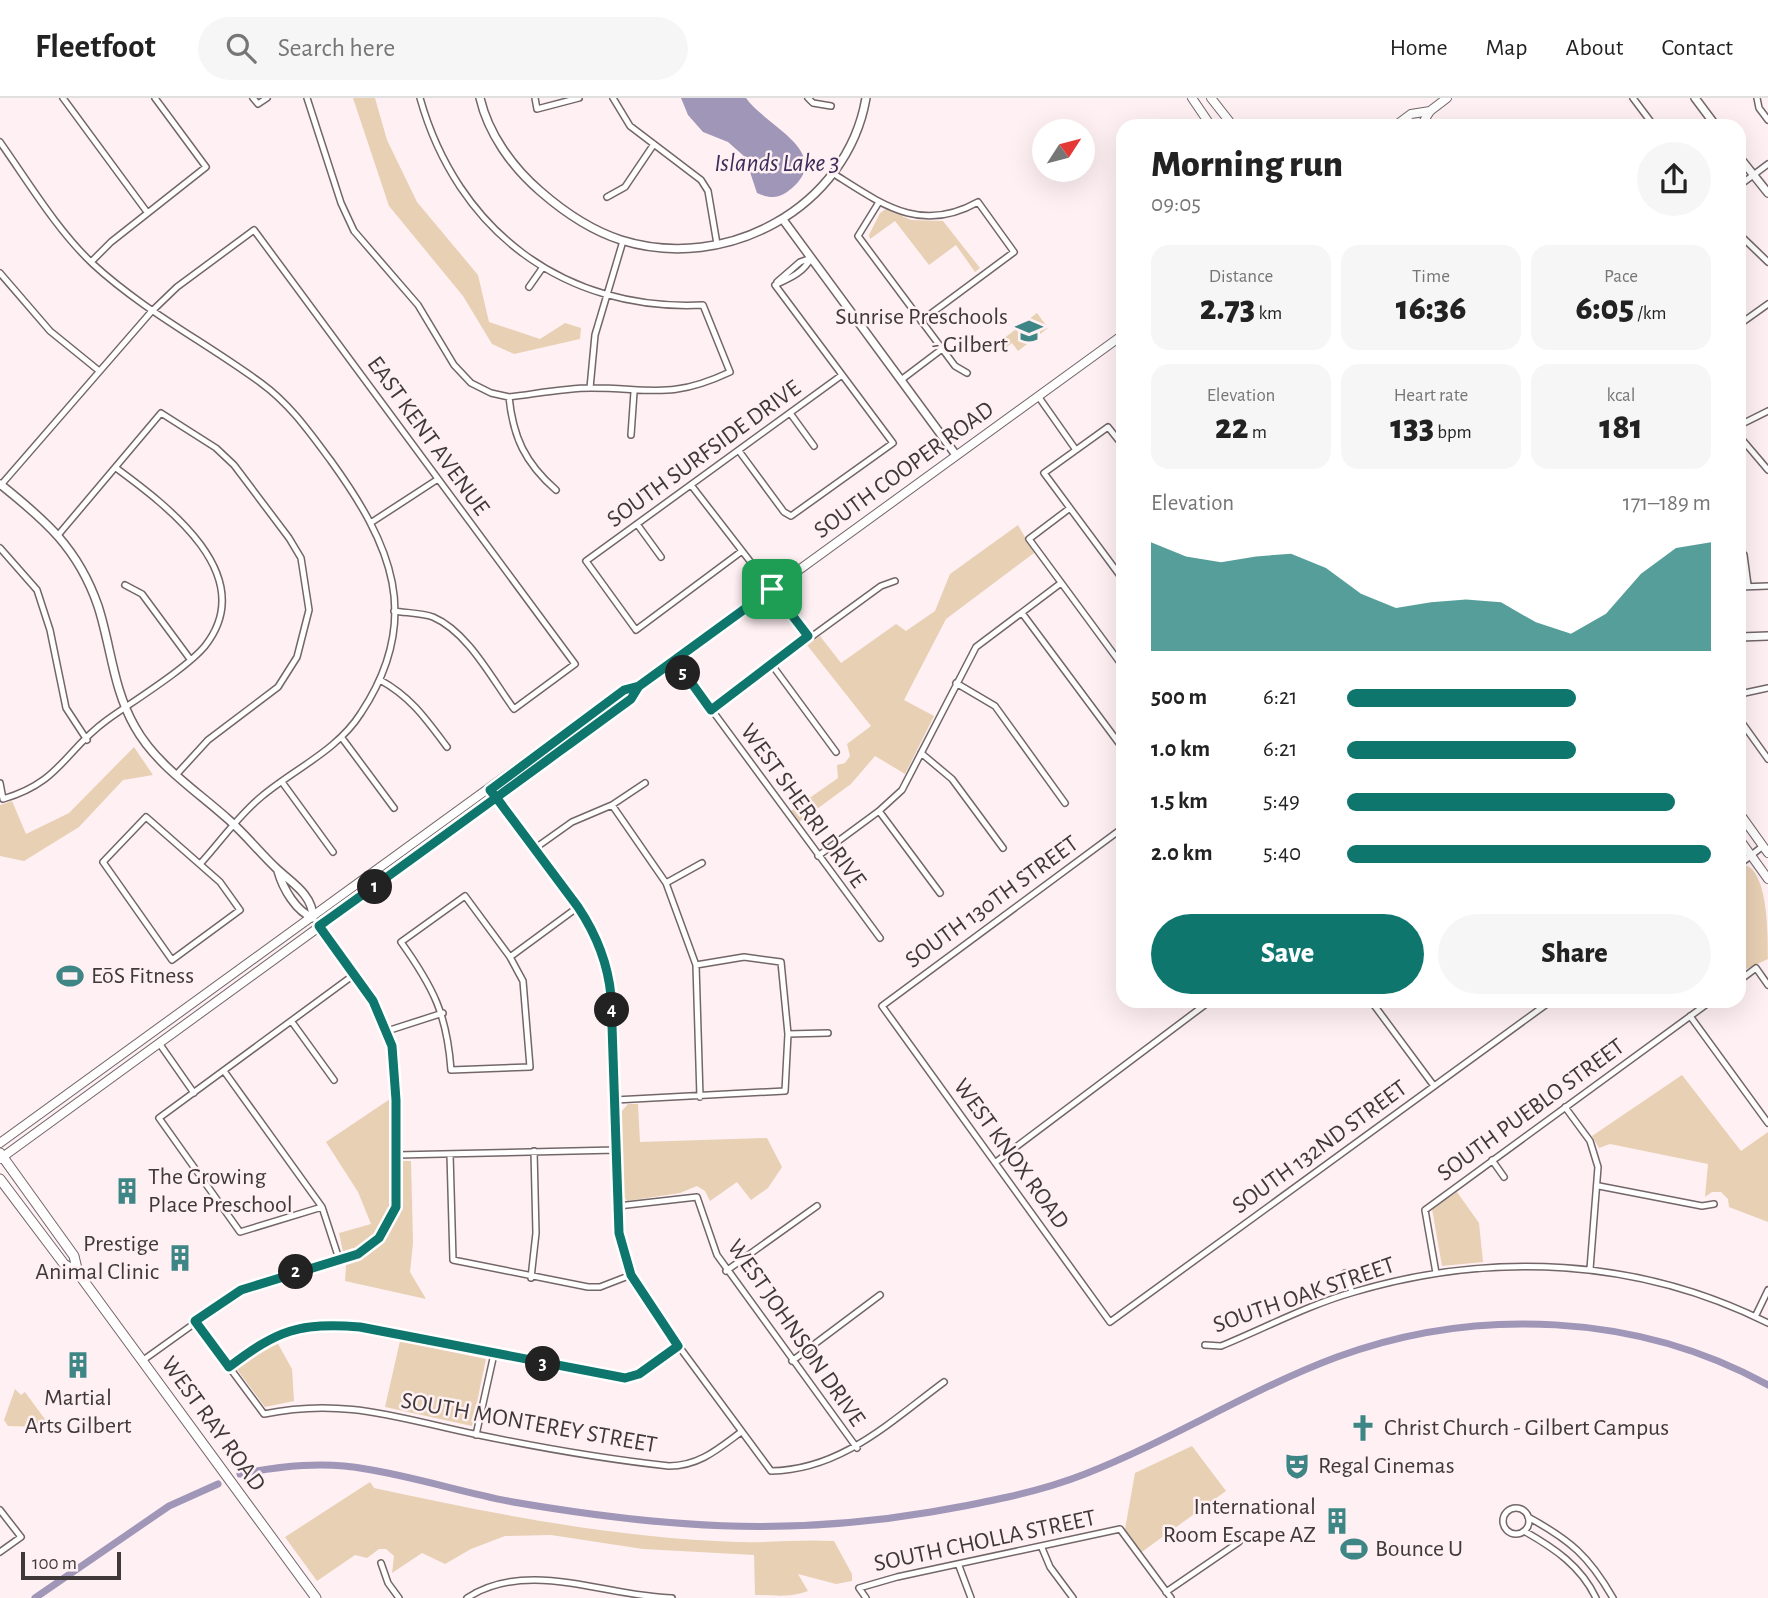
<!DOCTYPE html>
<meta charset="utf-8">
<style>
:root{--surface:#fff;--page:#f6f6f6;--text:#222;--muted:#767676;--line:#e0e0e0;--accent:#0f766e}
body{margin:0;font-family:"Alegreya Sans",sans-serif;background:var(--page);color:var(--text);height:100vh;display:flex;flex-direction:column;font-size:26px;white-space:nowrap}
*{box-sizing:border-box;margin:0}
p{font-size:23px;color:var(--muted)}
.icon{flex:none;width:38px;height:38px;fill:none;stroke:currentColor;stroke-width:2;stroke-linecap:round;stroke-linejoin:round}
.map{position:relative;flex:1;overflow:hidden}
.side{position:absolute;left:1116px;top:21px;width:630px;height:889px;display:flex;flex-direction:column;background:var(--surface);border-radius:21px;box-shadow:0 7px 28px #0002}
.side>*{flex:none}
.needle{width:46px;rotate:54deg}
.tools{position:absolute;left:1032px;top:21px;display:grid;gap:14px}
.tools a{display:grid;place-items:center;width:63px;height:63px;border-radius:50%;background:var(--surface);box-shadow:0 7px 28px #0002;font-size:35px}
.scale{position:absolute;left:21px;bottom:18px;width:100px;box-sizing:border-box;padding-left:7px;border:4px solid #3f393a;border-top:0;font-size:19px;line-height:24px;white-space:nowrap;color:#3f393a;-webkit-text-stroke:5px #fff0f3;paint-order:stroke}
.pin{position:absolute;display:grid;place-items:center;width:60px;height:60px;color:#fff;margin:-30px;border-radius:14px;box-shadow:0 4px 10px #0006}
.km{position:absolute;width:35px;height:35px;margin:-18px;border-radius:50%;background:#222;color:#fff;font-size:19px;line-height:35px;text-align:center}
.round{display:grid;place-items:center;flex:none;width:74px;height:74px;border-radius:37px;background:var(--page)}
.overview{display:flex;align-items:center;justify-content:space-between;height:119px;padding:0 35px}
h1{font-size:38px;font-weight:800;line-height:52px}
.metrics{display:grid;grid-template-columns:repeat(3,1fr);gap:10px;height:119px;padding:7px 35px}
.metrics div{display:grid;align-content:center;border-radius:18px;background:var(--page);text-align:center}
.metrics b{font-size:35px;font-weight:800}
.metrics small{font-size:19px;font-weight:400}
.metrics p{font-size:19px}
.chart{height:196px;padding:14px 35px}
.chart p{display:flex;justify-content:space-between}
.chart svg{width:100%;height:126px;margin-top:7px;fill:var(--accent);opacity:.7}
.button{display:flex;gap:14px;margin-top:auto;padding:14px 35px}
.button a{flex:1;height:80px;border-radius:42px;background:var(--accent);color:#fff;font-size:28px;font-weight:800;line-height:80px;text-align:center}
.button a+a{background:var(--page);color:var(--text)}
ul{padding:0 35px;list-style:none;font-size:23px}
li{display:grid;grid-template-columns:112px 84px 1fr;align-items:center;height:52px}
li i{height:18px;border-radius:9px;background:var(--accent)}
header{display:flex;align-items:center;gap:42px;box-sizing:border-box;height:98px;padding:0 35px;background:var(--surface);border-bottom:2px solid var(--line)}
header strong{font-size:33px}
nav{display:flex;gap:38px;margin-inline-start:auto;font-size:24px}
.search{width:490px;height:63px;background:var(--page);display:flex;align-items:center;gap:18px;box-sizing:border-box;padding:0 24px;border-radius:38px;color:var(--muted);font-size:26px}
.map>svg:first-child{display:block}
.green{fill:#e8d0b4}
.water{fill:#9f96b8}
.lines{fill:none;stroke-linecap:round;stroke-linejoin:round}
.canal{stroke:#9f96b8;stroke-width:7}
.minor-casing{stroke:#726668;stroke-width:8}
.tertiary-casing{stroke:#726668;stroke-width:10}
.secondary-casing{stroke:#726668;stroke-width:10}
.primary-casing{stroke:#726668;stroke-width:11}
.minor{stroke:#fff;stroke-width:5}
.tertiary{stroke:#fff;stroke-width:7}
.secondary{stroke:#fff;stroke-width:8}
.primary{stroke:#fff;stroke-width:9}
.route-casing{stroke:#fff;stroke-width:14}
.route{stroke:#0f766e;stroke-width:9}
.labels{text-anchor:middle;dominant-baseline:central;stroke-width:5;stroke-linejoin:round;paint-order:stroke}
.poi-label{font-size:24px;fill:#3f393a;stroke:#fff0f3;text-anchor:start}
.street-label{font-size:24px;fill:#3f393a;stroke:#fff0f3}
.water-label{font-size:26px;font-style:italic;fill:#3c2d5a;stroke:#fff0f3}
</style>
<header>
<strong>Fleetfoot</strong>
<div class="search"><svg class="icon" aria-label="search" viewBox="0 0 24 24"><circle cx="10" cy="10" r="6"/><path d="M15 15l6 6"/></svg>Search here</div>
<nav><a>Home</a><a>Map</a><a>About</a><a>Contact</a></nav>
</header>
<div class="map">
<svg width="1768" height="1500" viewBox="0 0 1768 1500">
<rect width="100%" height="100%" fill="#fff0f3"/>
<path class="green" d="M 353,0 L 375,0 L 387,42 L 417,104 L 478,177 L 489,224 L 540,241 L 565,225 L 581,230 L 580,241 L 514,256 L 492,246 L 463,198 L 389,108 Z
M 886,111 L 911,122 L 943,123 L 980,170 L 975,174 L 956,147 L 929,167 L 895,123 L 870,141 L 869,137 L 880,115 Z
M 1037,215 L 1048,230 L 1018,253 L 1012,245 L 1004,251 L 999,244 Z
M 1018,427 L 1034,455 L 946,521 L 904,602 L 934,618 L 905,676 L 875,658 L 851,686 L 799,724 L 791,713 L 838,680 L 837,667 L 845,665 L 850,658 L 847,646 L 871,628 L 807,547 L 820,538 L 841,565 L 896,526 L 906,533 L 935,513 L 950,476 Z
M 134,649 L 153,677 L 123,682 L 79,729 L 24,763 L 0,758 L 0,707 L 12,703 L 26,736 L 69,715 Z
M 1745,767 C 1768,774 1768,836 1768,861 L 1744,872 L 1740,865 L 1740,770 Z
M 1682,977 L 1741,1053 L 1768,1034 L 1768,1124 L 1729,1109 L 1728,1101 L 1721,1094 L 1712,1094 L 1705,1099 L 1708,1066 L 1610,1046 L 1599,1050 L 1592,1038 Z
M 390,1001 L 392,1063 L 411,1063 L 413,1145 L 410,1174 L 426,1201 L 345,1183 L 346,1168 L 339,1135 L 371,1126 L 358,1094 L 326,1044 Z
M 628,1006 L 638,1006 L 640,1044 L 767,1040 L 782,1069 L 768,1090 L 751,1102 L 737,1084 L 710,1103 L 705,1093 L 697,1088 L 680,1095 L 627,1103 L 624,1099 L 621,1014 Z
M 1457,1094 L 1479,1125 L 1483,1164 L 1442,1168 L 1432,1111 Z
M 400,1243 L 486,1261 L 472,1328 L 385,1309 Z
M 277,1244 L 292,1271 L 294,1303 L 265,1309 L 236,1270 Z
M 15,1291 L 21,1297 L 25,1294 L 47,1324 L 41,1329 L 8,1328 L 4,1322 Z
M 1192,1348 L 1226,1393 L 1139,1456 L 1124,1437 L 1135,1375 Z
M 370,1384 L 374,1390 C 494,1416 615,1440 738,1444 C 770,1445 801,1441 834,1443 L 852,1476 L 852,1483 L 836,1486 L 798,1476 L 808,1493 C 790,1500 774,1497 755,1497 L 754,1457 L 643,1451 L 551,1437 L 505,1438 L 471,1451 L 445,1466 L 422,1455 L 392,1475 L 394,1458 L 386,1451 L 379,1451 L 367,1460 L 355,1457 L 317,1483 L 285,1439 Z"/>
<path class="water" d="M 681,0 L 746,0 C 765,28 839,56 787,94 C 777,101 769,100 757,95 L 745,59 L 728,44 L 703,34 L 688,17 Z"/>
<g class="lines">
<path class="canal" d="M 240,1376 C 281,1368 324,1363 366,1371 C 416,1379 464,1395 513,1404 C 659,1429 784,1439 931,1414 C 982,1405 1037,1395 1085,1376 C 1172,1342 1251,1291 1337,1259 C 1475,1208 1638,1215 1768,1287
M 35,1500 L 169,1408 L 218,1386"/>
<defs>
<path id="minor" d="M 63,0 L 147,114
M 253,0 L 258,6 L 267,0
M 307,0 L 341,105 L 354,133 L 418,207 L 454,267 L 471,285 L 491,295 L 509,299 C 513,339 525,365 556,392
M 420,0 C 457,132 564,214 703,207 L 730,274 C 670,302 651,290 591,290 C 564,290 535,296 509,299
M 535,0 L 537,11 L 579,0
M 613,0 L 630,28 L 701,82 L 708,93 L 717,146
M 808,0 L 813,5 L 831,8
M 1633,0 L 1654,28
M 1757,0 L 1759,10 L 1768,22
M 0,44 C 29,85 57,132 93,166 C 144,213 205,244 261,285 C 290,306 310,335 331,363 C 391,446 424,520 361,615 C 337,653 294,671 261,699 C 238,718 220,744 200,766
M 834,76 C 883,107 921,136 978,104 L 1014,154 L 921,223
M 1740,87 L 1768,66
M 607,99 L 625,89 L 654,46
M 879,104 L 858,138 L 955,268 L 967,275
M 1740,137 L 1768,164
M 91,164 L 111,144 L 206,69 L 155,0
M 0,175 L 50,233 L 98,272
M 777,184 L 800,164 L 811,160
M 775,187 C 790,180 803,175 811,160
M 529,189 L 543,169
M 1740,226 L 1768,206
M 901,282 L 942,251
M 590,290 L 595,237 L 623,143
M 1038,298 L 1076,352
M 790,315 L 814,348
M 1740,327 L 1768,313
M 631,337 L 634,294
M 1740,339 L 1768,372
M 1124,349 L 1108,329 L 1044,375 L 1124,483
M 739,353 L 784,414 L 791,418 L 893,345 L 775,187
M 691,387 L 808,538
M 0,388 L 151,214 L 177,189 L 254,132 L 575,566 L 514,611 C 492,581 468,534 433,519 C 422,515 406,515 394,513
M 1070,410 L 1029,441 L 1124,570
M 372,424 L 438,381
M 637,426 L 661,459
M 59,436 L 161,315 L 216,350 L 234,367 L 289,440 L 301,460 L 309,512 L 297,559 L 278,589 L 208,642 L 176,677
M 0,450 L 37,492 L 50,532 L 66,610 L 87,642
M 742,453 L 636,532 L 586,463 L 842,277
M 1744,457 L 1748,487
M 125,487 L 142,496 L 190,561
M 1740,489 L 1768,488
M 1022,515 L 1124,652
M 675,562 L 880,840
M 772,567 L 836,654
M 380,582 C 411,599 426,621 447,649
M 956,585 L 995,608 L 1065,705
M 1740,596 L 1768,590
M 711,612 L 881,488 L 895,483
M 1740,622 L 1768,661
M 342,640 L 394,710
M 921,655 L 952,681 L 1003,750
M 282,684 L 333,754
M 0,685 L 3,701 C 61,684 64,653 107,622 C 132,604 187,570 205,548 C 261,477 166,407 116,370
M 496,700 C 540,759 604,821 611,898 L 619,1135 L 631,1177 L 655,1216 L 771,1373 C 841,1372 890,1324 944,1284
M 612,707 L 666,785 L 696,867 L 700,999
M 879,713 L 940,795
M 146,719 L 220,784 L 240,812 L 172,862 L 103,764 Z
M 1124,729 L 882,908 L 1110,1224 L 1551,903
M 534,751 L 572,724 L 612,707 L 645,685
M 818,758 L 879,713 L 902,692 L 976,549 L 1061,485
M 1740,766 L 1763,748
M 666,785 L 702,765
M 465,798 L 510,859 L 523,883 L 530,969 L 451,972 C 447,916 433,889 401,844 Z
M 510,859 L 578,809
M 1740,882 L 1756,870 L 1768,887
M 1371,903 L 1434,988
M 1690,918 L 1768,1025
M 292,924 L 334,982
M 387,933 L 443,915
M 788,936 L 828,935
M 159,945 L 194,995
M 224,973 L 322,1109 L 340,1164
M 615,1002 L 785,993 L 788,936 L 781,864 L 744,859 L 696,867
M 1565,1009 L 1590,1043 L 1598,1069 L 1590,1171
M 450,1056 L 453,1162 L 588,1189 L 600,1189 L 631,1177
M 397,1057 L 616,1052
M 1492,1062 L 1504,1079
M 996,1064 L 1210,903
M 1599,1088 L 1702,1108 L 1714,1106
M 618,1108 L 697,1099 L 717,1157 L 857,1350
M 322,1109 L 240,1134 L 159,1020 L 355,876
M 726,1173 L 817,1108
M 1345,1175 L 1352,1194
M 1436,1175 L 1425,1112 L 1711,903
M 531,1180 L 536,1135 L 534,1053
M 1755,1219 L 1768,1192
M 195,1223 L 264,1316 C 345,1299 401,1321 479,1337 C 542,1350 605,1361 669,1368 C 699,1368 718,1351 741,1334
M 1205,1247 L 1221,1248 C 1265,1230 1308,1207 1354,1194 C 1492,1153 1638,1160 1768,1225
M 142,1263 L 241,1192 L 358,1156 L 379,1140 L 392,1118 L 397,1057 L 392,948 L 373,903 L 319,828
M 792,1263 L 880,1197
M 229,1269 C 279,1232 298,1224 360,1229 L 625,1280 L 639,1276 L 678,1248
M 476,1337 L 494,1256
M1503 1423a13 13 0 1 1 26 0a13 13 0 1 1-26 0Z
M 0,1412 L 21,1439 L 0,1454
M 1528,1419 C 1570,1442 1589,1458 1613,1500
M 1524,1433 C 1554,1450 1581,1468 1596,1500
M 1042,1450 L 1050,1469 L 1073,1500
M 381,1465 L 388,1485 L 399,1500
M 959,1468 L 971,1500
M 1166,1494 L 1239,1444
M 467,1500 C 528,1460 607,1499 672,1500
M 866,1500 L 859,1490 L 897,1479 L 1120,1431 L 1171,1500"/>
<path id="tertiary" d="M 480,0 C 488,35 512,69 540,93 C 564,114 590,132 621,142 C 726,175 847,110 866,0
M 1695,0 L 1716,28
M 1740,60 L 1768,95
M 784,123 L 956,357
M 0,386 C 45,422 78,450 98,508 C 111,548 113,591 135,629 C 156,667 197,693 229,722 C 246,737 260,755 277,771 C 292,785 313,797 313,820
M 1740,539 L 1768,538
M 278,773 C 283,791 296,813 313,820"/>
<path id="secondary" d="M 1192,0 L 1211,28
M 1211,0 L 1233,28
M 1395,28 L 1411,16 L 1430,13
M 1421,28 L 1430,13 L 1447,0
M 1740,716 L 1768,755
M 1740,742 L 1768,781
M 0,1045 L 624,592 L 639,588 L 1124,236
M 0,1061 L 631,602 L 639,588"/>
<path id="primary" d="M 0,1055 L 74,1158 L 78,1175
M 0,1081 L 64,1166 L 78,1175 L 316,1500"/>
</defs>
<use href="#minor" class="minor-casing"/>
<use href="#tertiary" class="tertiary-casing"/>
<use href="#secondary" class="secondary-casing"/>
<use href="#primary" class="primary-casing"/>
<use href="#minor" class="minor"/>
<use href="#tertiary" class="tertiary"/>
<use href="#secondary" class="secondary"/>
<use href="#primary" class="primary"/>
</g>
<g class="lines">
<defs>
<path id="route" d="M 772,491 L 639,588 L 631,601 C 527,677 424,753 319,828 L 373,903 L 392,948 L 396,1002 L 396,1109 L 379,1140 L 358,1156 L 241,1192 L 195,1223 L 229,1269 C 278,1232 299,1224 360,1229 L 625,1280 L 639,1276 L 678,1248 L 631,1177 L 619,1135 L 611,898 C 608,865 596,836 578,809 L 504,710 C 500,704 495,698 490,692 L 624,592 L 639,588 L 675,562 L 711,612 L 808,538 L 772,491"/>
</defs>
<use href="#route" class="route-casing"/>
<use href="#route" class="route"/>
</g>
<defs>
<symbol id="school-bare" viewBox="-9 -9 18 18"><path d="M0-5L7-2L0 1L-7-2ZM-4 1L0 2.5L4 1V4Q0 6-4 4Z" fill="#3d8685" stroke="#fff0f3" stroke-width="2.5" paint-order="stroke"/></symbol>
<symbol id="stadium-bare" viewBox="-9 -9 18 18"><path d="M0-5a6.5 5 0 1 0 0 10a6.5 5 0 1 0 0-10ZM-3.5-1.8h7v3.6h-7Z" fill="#3d8685" stroke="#fff0f3" stroke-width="2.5" paint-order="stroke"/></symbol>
<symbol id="building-bare" viewBox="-9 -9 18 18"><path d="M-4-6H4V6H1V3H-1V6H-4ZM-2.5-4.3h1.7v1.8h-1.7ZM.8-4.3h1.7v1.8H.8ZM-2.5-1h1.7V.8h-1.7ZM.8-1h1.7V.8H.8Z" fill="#3d8685" stroke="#fff0f3" stroke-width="2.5" paint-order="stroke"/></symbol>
<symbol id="church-bare" viewBox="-9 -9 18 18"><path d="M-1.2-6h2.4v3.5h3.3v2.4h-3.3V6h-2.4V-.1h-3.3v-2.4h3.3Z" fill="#3d8685" stroke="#fff0f3" stroke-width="2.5" paint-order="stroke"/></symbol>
<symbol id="theatre-bare" viewBox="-9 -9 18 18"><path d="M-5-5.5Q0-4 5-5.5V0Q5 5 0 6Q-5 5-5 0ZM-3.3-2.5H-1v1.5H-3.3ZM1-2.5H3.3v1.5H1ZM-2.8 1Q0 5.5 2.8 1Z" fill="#3d8685" stroke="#fff0f3" stroke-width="2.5" paint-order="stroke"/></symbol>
</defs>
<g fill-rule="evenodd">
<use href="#school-bare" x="1010" y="214" width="38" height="38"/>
<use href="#stadium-bare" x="51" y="859" width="38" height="38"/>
<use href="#building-bare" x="108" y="1074" width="38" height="38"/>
<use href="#building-bare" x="161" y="1141" width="38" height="38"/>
<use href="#building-bare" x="59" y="1248" width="38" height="38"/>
<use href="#church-bare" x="1344" y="1311" width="38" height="38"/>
<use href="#theatre-bare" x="1278" y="1349" width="38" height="38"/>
<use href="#building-bare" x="1318" y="1404" width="38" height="38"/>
<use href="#stadium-bare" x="1335" y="1432" width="38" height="38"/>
</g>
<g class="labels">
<g class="poi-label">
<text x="1008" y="219" text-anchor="end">Sunrise Preschools<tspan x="1008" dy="28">- Gilbert</tspan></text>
<text x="91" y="878">EōS Fitness</text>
<text x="148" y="1079">The Growing<tspan x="148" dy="28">Place Preschool</tspan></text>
<text x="159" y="1146" text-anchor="end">Prestige<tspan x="159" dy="28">Animal Clinic</tspan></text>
<text x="78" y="1300" text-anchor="middle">Martial<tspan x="78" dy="28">Arts Gilbert</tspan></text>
<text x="1384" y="1330">Christ Church - Gilbert Campus</text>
<text x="1318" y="1368">Regal Cinemas</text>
<text x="1316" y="1409" text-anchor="end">International<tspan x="1316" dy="28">Room Escape AZ</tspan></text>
<text x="1375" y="1451">Bounce U</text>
</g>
<g class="street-label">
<text transform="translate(428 338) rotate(54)">EAST KENT AVENUE</text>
<text transform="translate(704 356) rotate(-36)">SOUTH SURFSIDE DRIVE</text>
<text transform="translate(904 372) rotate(-36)">SOUTH COOPER ROAD</text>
<text transform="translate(803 708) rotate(54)">WEST SHERRI DRIVE</text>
<text transform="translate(992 804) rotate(-36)">SOUTH 130TH STREET</text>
<text transform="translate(1531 1012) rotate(-36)">SOUTH PUEBLO STREET</text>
<text transform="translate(1320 1049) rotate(-36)">SOUTH 132ND STREET</text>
<text transform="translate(1011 1056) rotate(54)">WEST KNOX ROAD</text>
<text transform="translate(1304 1197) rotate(-19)">SOUTH OAK STREET</text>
<text transform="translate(796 1235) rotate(55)">WEST JOHNSON DRIVE</text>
<text transform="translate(529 1325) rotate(10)">SOUTH MONTEREY STREET</text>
<text transform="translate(213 1326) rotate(54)">WEST RAY ROAD</text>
<text transform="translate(985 1443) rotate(-12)">SOUTH CHOLLA STREET</text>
</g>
<g class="water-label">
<text x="777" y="65">Islands Lake 3</text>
</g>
</g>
</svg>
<div class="tools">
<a><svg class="needle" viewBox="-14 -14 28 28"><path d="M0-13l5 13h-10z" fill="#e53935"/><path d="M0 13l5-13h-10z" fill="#767676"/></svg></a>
</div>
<div class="scale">100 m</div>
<div class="pin" style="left:772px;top:491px;background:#1e9e55"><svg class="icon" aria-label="arrive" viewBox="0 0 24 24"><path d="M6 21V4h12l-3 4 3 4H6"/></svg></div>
<b class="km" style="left:375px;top:789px">1</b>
<b class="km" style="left:296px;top:1174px">2</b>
<b class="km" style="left:543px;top:1266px">3</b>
<b class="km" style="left:612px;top:912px">4</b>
<b class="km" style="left:683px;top:575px">5</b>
<section class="side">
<div class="overview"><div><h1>Morning run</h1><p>09:05</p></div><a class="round"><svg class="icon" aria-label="share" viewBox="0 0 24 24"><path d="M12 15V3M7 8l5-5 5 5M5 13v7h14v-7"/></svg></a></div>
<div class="metrics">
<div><p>Distance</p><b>2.73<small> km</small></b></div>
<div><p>Time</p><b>16:36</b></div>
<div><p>Pace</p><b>6:05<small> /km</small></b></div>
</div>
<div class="metrics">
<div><p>Elevation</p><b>22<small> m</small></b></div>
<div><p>Heart rate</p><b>133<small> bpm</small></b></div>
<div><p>kcal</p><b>181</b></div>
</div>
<div class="chart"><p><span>Elevation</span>171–189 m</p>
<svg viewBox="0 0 160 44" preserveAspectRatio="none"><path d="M0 44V6L10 11L20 13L30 11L40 10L50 15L60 24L70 29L80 27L90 26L100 27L110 34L120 38L130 31L140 17L150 8L160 6V44z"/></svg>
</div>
<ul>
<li><b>500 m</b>6:21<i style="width:63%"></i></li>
<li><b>1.0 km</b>6:21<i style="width:63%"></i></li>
<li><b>1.5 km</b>5:49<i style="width:90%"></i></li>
<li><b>2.0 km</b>5:40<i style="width:100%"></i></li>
</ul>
<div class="button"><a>Save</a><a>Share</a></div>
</section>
</div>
